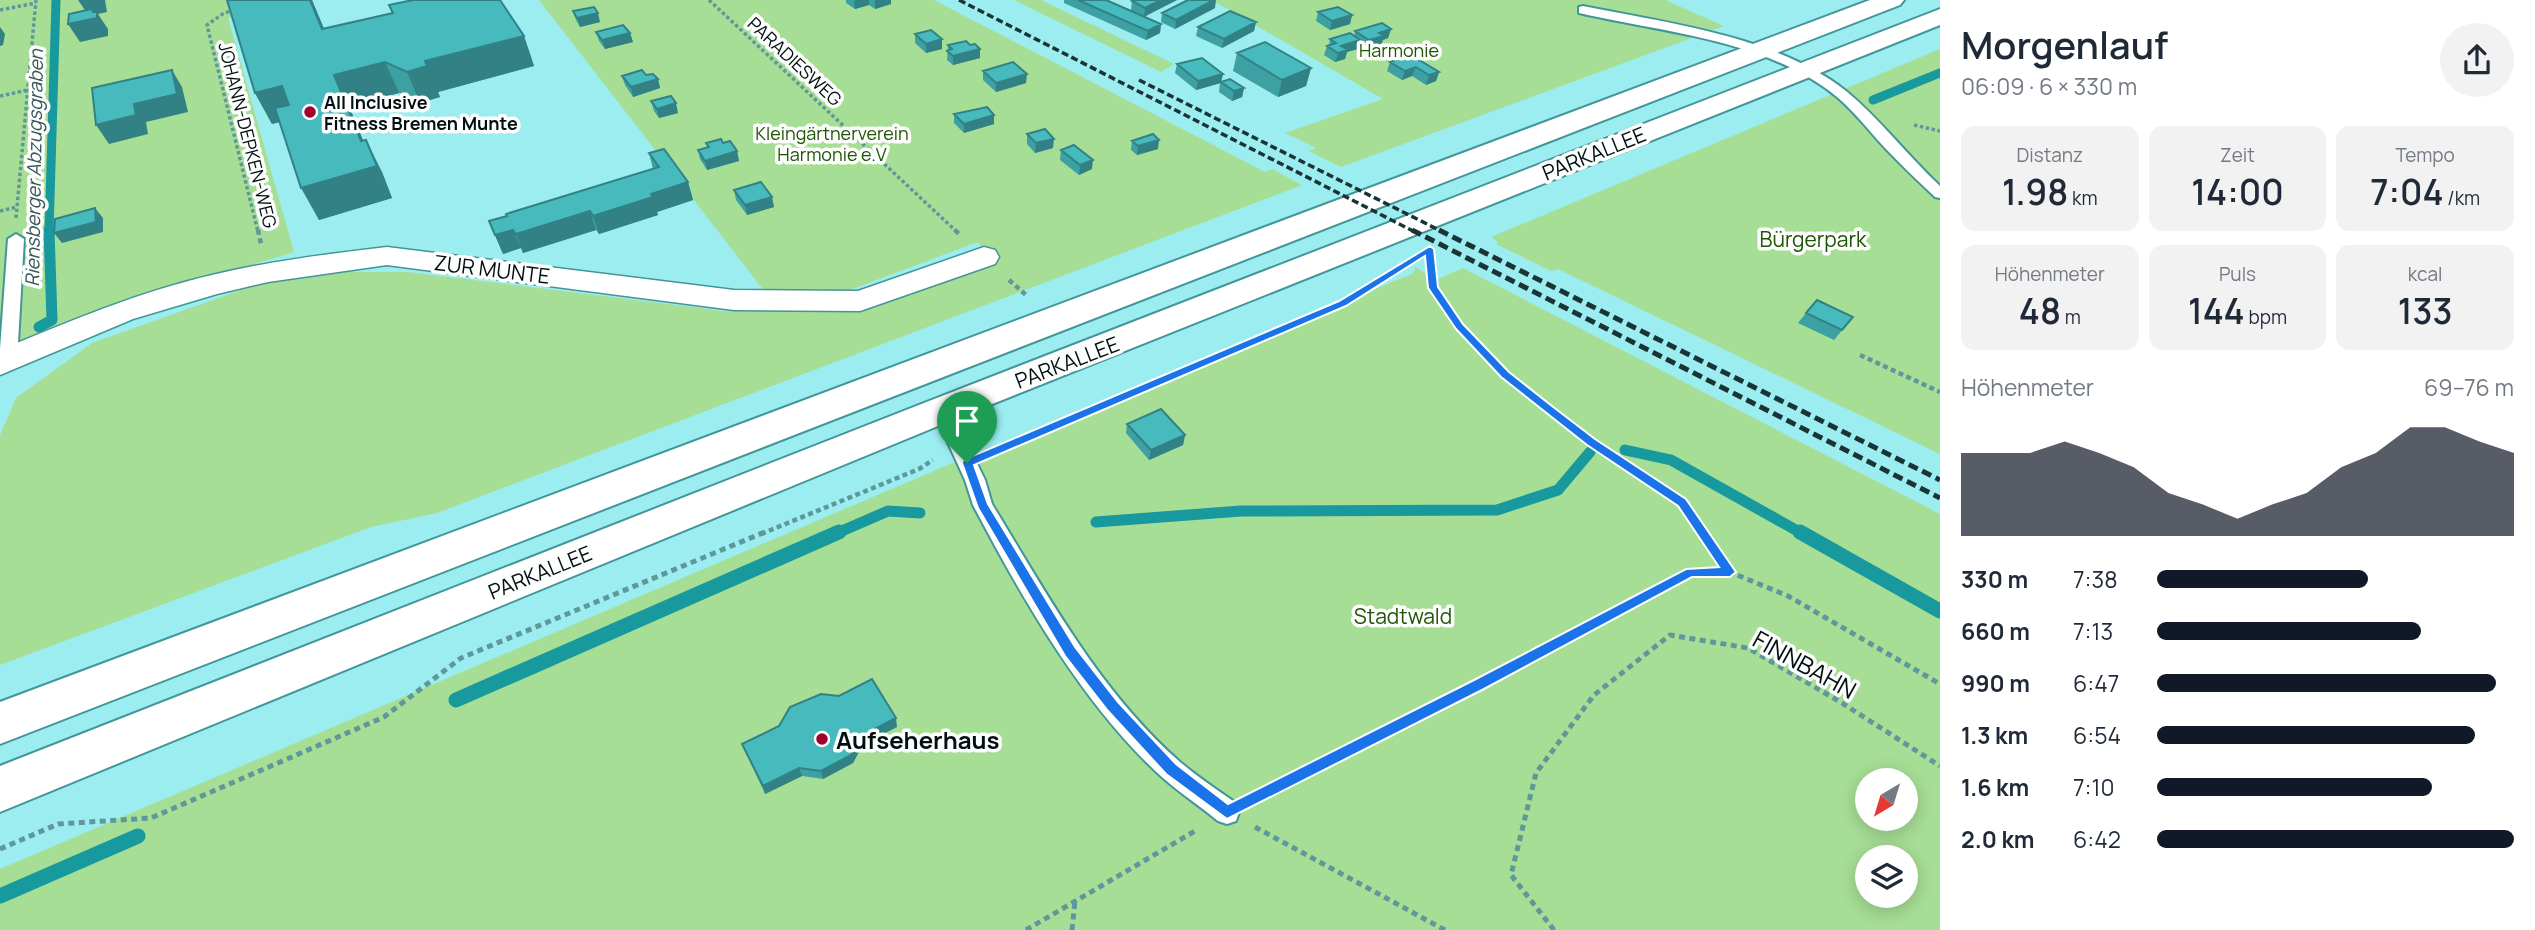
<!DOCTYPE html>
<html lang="de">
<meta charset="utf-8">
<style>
:root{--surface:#fff;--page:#f2f2f3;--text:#1f2937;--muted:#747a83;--accent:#111827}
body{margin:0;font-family:Manrope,sans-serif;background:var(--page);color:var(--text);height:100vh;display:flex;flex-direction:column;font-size:26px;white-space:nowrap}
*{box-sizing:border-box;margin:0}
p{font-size:23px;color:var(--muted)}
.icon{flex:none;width:38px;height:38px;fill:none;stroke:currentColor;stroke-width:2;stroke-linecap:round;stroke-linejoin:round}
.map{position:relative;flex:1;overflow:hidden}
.details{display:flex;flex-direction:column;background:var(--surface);width:595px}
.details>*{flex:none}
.needle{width:46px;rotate:218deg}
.fabs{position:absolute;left:1855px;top:768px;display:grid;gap:14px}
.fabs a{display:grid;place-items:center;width:63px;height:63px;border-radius:50%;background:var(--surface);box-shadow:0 4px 18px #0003;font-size:35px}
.pin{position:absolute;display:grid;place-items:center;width:60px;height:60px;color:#fff;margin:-72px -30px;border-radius:50% 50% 50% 0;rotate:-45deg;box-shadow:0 0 7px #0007}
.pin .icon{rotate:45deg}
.round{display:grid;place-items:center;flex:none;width:74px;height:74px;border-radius:37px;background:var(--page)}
.head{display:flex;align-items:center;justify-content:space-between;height:119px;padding:0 21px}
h1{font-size:38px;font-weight:600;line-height:52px}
.metrics{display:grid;grid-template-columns:repeat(3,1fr);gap:10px;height:119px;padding:7px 21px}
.metrics div{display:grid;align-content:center;border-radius:14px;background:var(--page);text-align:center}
.metrics b{font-size:35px;font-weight:600}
.metrics small{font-size:19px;font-weight:400}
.metrics p{font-size:19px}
.chart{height:196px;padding:14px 21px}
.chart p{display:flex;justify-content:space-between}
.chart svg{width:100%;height:126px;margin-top:7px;fill:var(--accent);opacity:.7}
ul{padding:0 21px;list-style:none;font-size:23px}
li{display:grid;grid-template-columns:112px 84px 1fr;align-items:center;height:52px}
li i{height:18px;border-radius:9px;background:var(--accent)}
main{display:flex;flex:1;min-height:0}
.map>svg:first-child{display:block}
.green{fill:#a7de95;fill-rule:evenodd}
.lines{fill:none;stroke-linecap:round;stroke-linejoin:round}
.stream-far2{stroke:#17999d;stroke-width:9}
.stream-far1{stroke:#17999d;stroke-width:11}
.stream{stroke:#17999d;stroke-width:15}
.service-casing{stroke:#429598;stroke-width:4}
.minor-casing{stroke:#429598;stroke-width:3}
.primary-casing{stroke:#429598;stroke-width:4}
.path-far2{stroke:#5f989a;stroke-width:3.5;stroke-dasharray:3.5 2.5;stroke-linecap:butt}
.path-far1{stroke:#5f989a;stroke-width:4.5;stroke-dasharray:5 3.5;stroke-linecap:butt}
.path{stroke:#5f989a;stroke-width:5;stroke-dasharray:6 4.5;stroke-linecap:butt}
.service{fill:#fff;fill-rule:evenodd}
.minor{fill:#fff;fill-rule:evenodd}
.primary{fill:#fff;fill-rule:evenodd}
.rail-far1{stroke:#1a3436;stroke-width:3.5;stroke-dasharray:7 3.5;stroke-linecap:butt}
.rail{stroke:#1a3436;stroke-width:5;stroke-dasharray:10 5;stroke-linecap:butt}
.wall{fill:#3da0a3}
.shaded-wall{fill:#328285}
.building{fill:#47babe;stroke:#328285;stroke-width:2}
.route{fill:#1a73e8;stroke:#fff;stroke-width:2;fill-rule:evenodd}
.poi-dot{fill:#a1012c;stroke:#fdfdfd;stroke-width:2.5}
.labels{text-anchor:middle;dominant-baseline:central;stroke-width:7;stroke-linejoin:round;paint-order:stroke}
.far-park-label{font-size:18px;fill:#1f5403;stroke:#fdfdfd}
.far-street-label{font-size:18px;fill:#000f10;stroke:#fdfdfd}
.far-poi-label{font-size:18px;font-weight:bold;fill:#000f10;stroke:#fdfdfd;text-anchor:start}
.far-water-label{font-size:19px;font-style:italic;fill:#345657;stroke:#fdfdfd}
.street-label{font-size:21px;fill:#000f10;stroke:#fdfdfd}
.park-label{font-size:21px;fill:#1f5403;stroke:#fdfdfd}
.near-street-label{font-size:24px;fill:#000f10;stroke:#fdfdfd}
.near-poi-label{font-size:24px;font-weight:bold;fill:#000f10;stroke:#fdfdfd;text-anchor:start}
</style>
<main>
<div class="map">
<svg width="1940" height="930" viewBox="0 0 1940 930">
<rect width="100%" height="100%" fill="#9bedf0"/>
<path class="green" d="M 0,0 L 280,0 L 239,12 L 228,18 L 294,252 L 60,324 L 0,354 Z
M 539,0 L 934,0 L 1265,172 L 1272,169 L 1302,185 L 437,513 L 371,527 L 0,665 L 0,435 L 16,398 L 92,343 L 255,285 L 347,272 L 408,272 L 724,311 L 863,309 L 995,263 L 978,242 L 850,290 L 765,292 Z
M 1014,0 L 1041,0 L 1174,64 L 1161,72 Z
M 1212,0 L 1665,0 L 1724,26 L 1341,167 L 1309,151 L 1316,148 L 1285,133 L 1383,99 Z
M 1940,49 L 1940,454 L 1558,269 L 1551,271 L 1496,244 L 1498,242 L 1491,237 Z
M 1415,267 L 1436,280 L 1463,268 L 1940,514 L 1940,930 L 0,930 L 0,869 L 976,453 L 1414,273 ZM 1867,780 L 1906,780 L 1906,819 L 1867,819 ZM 1867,858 L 1906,858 L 1906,896 L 1867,896 Z"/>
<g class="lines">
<path class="stream-far2" d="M 1873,100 L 1940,73
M 49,232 L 56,0"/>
<path class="stream-far1" d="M 39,327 L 52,320 L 49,230
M 1625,450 L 1671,460 L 1803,534
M 1096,522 L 1241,511 L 1497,510 L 1558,490 L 1590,452
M 835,534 L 888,511 L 920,513"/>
<path class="stream" d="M 1800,532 L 1940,611
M 456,700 L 839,532
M 0,896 L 138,836"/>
<defs>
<path id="service" d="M 1583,6 C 1667,23 1777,36 1846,91 C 1879,118 1908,156 1940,186 L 1940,198 L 1935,197 C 1918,181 1901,165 1885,148 C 1869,131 1855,112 1837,97 C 1766,39 1665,33 1579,13 L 1579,7 Z
M 16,234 L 24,239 L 17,360 L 8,366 L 0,361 L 0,349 L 8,239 Z
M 942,403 L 948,405 L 951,410 L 985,480 L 992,504 C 1047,594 1099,691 1180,762 C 1198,777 1217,790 1236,803 L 1239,812 L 1236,821 L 1227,824 L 1218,821 C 1200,806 1180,793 1163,778 C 1084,707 1022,598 973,505 L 965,480 L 933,410 L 936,405 Z"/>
<path id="minor" d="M 387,247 L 734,290 L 858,291 L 984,247 L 995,250 L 999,257 L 995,264 L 860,311 L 734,310 L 387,265 L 268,282 L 217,294 L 133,319 L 0,375 L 0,350 C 70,321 139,292 212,275 C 270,261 328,254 387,247 Z"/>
<path id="primary" d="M 1870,0 L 1904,0 L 1900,5 L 0,744 L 0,702 Z
M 1940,9 L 1940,25 L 955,419 L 0,812 L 0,766 L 929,401 Z"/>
</defs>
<use href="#service" class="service-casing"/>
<use href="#minor" class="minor-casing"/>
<use href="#primary" class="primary-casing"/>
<path class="path-far2" d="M 709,0 L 957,232
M 0,10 L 36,3
M 235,10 L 224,13 L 207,25 L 258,232
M 0,96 L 28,90
M 1914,125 L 1940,131
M 0,211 L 17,207
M 16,218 L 36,0"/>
<path class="path-far1" d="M 258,230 L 261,244
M 955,230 L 959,234
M 1430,253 L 1433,288 L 1460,326 L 1505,374 L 1591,442 L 1682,503 L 1704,534
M 1009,280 L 1026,295
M 1860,355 L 1940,392
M 997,451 L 1343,304 L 1402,267
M 761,534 L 919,469 L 933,460"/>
<path class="path" d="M 1702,532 L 1729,571
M 1258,797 L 1479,685 L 1691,572 L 1730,572 L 1788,596 L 1940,684
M 1255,827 L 1445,930
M 0,849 L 58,824 L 151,818 L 384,717 L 461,658 L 765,532
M 1026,930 L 1195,831
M 1072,930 L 1075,901
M 1554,930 L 1511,875 L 1536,773 L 1594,695 L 1670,635 L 1748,648 L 1842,703 L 1940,766"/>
<use href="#service" class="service"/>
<use href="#minor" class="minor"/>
<use href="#primary" class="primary"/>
<path class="rail-far1" d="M 959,0 L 1415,232
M 1139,80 L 1443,232"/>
<path class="rail" d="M 1412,230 L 1940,498
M 1439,230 L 1940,480"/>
</g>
<path class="wall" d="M 312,0 L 324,29 L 392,13 L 389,5 L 524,36 L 534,66 L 438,92 L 440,97 L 420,103 L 399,93 L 349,106 L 363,141 L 382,172 L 392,198 L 319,220 L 280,122 L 272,124 L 255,93 Z
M 846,0 L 891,0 L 891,4 L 875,9 L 869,5 L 855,9 L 846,3 Z
M 1064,0 L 1107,0 L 1131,10 L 1132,1 L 1177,0 L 1144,16 L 1161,24 L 1160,33 L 1146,40 L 1064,3 Z
M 1215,8 L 1175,29 L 1161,22 L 1162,13 Z
M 573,11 L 600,22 L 580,27 L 576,20 Z
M 1318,12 L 1352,15 L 1350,24 L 1330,30 L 1316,21 Z
M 1256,22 L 1254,31 L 1222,48 L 1196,36 L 1198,27 Z
M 1391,29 L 1388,38 L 1383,40 L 1381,45 L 1366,49 L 1359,44 L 1358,49 L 1347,52 L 1345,59 L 1335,62 L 1324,55 L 1327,46 L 1329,46 L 1330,39 L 1354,36 L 1355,31 Z
M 596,32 L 630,33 L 633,42 L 605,49 L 599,41 Z
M 915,34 L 942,39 L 942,49 L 926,53 L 915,43 Z
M 948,45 L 980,58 L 953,65 L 947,60 Z
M 1237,53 L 1311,68 L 1306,86 L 1278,97 L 1233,71 Z
M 1390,62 L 1439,72 L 1436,81 L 1426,85 L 1412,76 L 1402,80 L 1387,71 Z
M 1177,64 L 1222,82 L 1244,88 L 1242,97 L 1232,101 L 1219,92 L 1220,83 L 1196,90 L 1175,73 Z
M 983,71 L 1026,83 L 996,92 L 983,80 Z
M 646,75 L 658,79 L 660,88 L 633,97 L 625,85 L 622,76 Z
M 651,101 L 678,113 L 659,118 L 654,111 Z
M 954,114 L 994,115 L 994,124 L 964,133 L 954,123 Z
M 1027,134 L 1053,148 L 1035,153 L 1027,144 Z
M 1132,141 L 1158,149 L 1137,155 L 1131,150 Z
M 706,143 L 723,143 L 737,151 L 739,161 L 707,170 L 700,159 L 698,150 L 707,147 Z
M 1061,150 L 1092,169 L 1079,175 L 1060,160 Z
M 649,153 L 688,182 L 693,200 L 657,212 L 658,215 L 599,234 L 596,230 L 523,253 L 521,248 L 503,254 L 489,221 L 653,169 Z
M 734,190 L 774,207 L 747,215 L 736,200 Z
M 1806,313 L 1853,317 L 1834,340 L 1798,323 Z
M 1127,424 L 1185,435 L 1183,445 L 1149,460 L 1126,433 Z
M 897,727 L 863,744 L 853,763 L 823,779 L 802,776 L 765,794 L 742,744 Z"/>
<path class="shaded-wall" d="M 78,0 L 105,0 L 107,12 L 98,14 L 108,29 L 108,36 L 80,42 L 68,24 L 89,16 Z
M 310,0 L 312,0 L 337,60 L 322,29 Z
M 856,0 L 869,0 L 869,5 L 855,9 L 854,1 Z
M 875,0 L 891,0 L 891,4 L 875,9 Z
M 1161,0 L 1177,0 L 1144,17 L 1145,8 Z
M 1214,0 L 1216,0 L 1215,8 L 1175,29 L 1176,20 Z
M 598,13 L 600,22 L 580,27 L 577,18 Z
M 1352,15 L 1350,24 L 1330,30 L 1332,21 Z
M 1256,22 L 1254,31 L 1222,48 L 1224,39 Z
M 1161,24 L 1160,33 L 1146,40 L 1148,31 Z
M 0,27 L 5,34 L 3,45 L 0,46 Z
M 1391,29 L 1388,38 L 1383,40 L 1381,45 L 1366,49 L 1369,40 L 1379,33 Z
M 630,33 L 633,42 L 605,49 L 602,40 Z
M 524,36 L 534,66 L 438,92 L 440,97 L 420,103 L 407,72 L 425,61 Z
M 942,39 L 942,49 L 926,53 L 926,44 Z
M 1360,40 L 1358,49 L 1347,52 L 1345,59 L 1335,62 L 1341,46 Z
M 980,49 L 980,58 L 953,65 L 953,56 Z
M 385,62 L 399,93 L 349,106 L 374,167 L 366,140 L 382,172 L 392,198 L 319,220 L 301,188 L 361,141 L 334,75 Z
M 1416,67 L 1412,76 L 1402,80 L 1405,71 Z
M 1311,68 L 1306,86 L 1278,97 L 1282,80 Z
M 172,70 L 182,87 L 188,112 L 146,122 L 148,134 L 109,144 L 96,125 L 134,104 Z
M 1439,72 L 1436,81 L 1426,85 L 1429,75 Z
M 1027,74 L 1026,83 L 996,92 L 996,83 Z
M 1223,74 L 1221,83 L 1196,90 L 1198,81 Z
M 658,79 L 660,88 L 633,97 L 631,87 Z
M 282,86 L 299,117 L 272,124 L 255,93 Z
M 1244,88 L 1242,97 L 1232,101 L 1234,91 Z
M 676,103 L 678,113 L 659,118 L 657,109 Z
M 994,115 L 994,124 L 964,133 L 964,124 Z
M 1054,139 L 1053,148 L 1035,153 L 1036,143 Z
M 1159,140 L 1158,149 L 1137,155 L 1138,146 Z
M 737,151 L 739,161 L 707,170 L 705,161 Z
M 1093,160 L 1092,169 L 1079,175 L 1080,165 Z
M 688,182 L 693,200 L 657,212 L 658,215 L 599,234 L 593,216 L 651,194 Z
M 772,197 L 774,207 L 747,215 L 745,205 Z
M 95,208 L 103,218 L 103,232 L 62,243 L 54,233 Z
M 590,211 L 596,230 L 523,253 L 516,234 Z
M 513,230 L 521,248 L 503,254 L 495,235 Z
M 1185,435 L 1183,445 L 1149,460 L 1151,450 Z
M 896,718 L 897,727 L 863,744 L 853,763 L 823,779 L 821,771 L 861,736 Z
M 799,768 L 802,776 L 765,794 L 763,786 Z"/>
<path class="building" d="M 227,0 L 310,0 L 322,29 L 393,13 L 389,5 L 413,0 L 500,0 L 524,36 L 425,61 L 427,66 L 407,72 L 385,62 L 334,75 L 361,141 L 366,140 L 377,166 L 301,188 L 275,108 L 289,105 L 282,86 L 255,93 Z
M 1078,0 L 1106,0 L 1161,24 L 1148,31 Z
M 1135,0 L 1161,0 L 1145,8 L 1132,1 Z
M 1188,0 L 1214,0 L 1176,20 L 1162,13 Z
M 594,7 L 598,13 L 577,18 L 573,11 Z
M 1338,7 L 1352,15 L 1332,21 L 1318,12 Z
M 92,9 L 93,12 L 97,12 L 97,18 L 68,24 L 69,14 Z
M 1230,11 L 1256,22 L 1224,39 L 1198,27 Z
M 1382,23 L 1391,29 L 1379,33 L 1384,36 L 1369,40 L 1355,31 Z
M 623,25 L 630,33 L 602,40 L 596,32 Z
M 931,30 L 942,39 L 926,44 L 915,34 Z
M 1350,33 L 1360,40 L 1341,46 L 1348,50 L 1338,53 L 1327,46 L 1336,43 L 1330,39 Z
M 966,41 L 970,45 L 975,44 L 980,49 L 953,56 L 947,51 L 952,49 L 948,45 Z
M 1265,42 L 1311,68 L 1282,80 L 1237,53 Z
M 1411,55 L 1439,72 L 1429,75 L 1416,67 L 1405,71 L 1390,62 Z
M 1202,58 L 1223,74 L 1198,81 L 1177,64 Z
M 1013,62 L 1027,74 L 996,83 L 983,71 Z
M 172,70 L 177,94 L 134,104 L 136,115 L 96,125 L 92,88 Z
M 642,70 L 646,75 L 653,74 L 658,79 L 631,87 L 622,76 Z
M 1230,79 L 1244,88 L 1234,91 L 1221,82 Z
M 671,96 L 676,103 L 657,109 L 651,101 Z
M 987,107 L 994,115 L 964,124 L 954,114 Z
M 1045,129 L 1054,139 L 1036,143 L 1027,134 Z
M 1153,134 L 1159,140 L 1138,146 L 1132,141 Z
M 721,139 L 723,143 L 730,141 L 737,151 L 705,161 L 698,150 L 709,147 L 706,143 Z
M 1074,145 L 1093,160 L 1080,165 L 1061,150 Z
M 664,149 L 688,182 L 651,194 L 653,197 L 593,216 L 590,211 L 516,234 L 513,230 L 495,235 L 489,221 L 507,216 L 506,214 L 659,167 L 649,153 Z
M 761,182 L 772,197 L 745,205 L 734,190 Z
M 95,208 L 96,222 L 54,233 L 55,219 Z
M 1817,300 L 1853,317 L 1842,330 L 1806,313 Z
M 1161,409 L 1185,435 L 1151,450 L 1127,424 Z
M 872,679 L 896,718 L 861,736 L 851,755 L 821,771 L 799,768 L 763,786 L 742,744 L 779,726 L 790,707 L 821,694 L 839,696 Z"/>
<path class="route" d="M 1430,246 L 1434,249 L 1438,287 L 1463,324 L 1509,372 L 1552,406 L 1595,439 L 1686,499 L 1736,572 L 1730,577 L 1692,577 L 1484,689 L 1227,819 L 1166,774 L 1108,711 L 1065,656 L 978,508 L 962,463 L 963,460 L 1339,301 ZM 1425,256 L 1428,288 L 1456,329 L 1501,377 L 1587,445 L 1678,506 L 1719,567 L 1686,569 L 1474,680 L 1228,804 L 1176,764 L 1118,702 L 1075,647 L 988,504 L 974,465 L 1346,306 Z"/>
<g class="poi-dot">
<circle cx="310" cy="112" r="7"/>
<circle cx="822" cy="739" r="7"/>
</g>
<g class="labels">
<g class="far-park-label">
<text x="1399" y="50">Harmonie</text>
<text x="832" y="133">Kleingärtnerverein<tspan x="832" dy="21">Harmonie e.V</tspan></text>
</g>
<g class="far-street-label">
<text transform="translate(795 61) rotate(43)">PARADIESWEG</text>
<text transform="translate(248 135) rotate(76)">JOHANN-DEPKEN-WEG</text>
</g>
<g class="far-poi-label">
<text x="324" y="102">All Inclusive<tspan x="324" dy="21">Fitness Bremen Munte</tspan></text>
</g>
<g class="far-water-label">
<text transform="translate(34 168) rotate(-89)">Riensberger Abzugsgraben</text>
</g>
<g class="street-label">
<text transform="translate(1594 153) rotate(-22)">PARKALLEE</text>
<text transform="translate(492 269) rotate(7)">ZUR MUNTE</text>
<text transform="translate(1067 362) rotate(-21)">PARKALLEE</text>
<text transform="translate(540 572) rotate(-22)">PARKALLEE</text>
</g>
<g class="park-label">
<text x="1813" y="239">Bürgerpark</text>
<text x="1403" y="616">Stadtwald</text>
</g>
<g class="near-street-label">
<text transform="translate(1805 664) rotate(29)">FINNBAHN</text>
</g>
<g class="near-poi-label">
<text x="836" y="739">Aufseherhaus</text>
</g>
</g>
</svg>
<div class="fabs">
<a><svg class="needle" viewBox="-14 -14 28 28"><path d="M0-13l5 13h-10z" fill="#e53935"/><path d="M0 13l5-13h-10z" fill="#747a83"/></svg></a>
<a><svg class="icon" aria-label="layers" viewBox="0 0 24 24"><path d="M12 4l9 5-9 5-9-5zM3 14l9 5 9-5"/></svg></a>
</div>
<div class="pin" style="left:967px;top:463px;background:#1e9e55"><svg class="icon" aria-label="arrive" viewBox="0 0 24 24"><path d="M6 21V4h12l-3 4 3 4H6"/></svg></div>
</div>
<section class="details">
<div class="head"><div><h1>Morgenlauf</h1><p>06:09 · 6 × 330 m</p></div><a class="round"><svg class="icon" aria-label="share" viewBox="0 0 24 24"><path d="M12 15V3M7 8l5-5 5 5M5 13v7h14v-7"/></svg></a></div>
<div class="metrics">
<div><p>Distanz</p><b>1.98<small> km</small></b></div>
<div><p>Zeit</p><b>14:00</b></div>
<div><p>Tempo</p><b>7:04<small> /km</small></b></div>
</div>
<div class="metrics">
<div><p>Höhenmeter</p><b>48<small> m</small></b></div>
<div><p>Puls</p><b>144<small> bpm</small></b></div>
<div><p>kcal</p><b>133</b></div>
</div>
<div class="chart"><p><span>Höhenmeter</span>69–76 m</p>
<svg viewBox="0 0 160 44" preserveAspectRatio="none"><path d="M0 44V15L10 15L20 15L30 11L40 15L50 20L60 29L70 33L80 38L90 33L100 29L110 20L120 15L130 6L140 6L150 11L160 15V44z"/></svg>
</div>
<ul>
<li><b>330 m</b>7:38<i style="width:59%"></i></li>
<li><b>660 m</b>7:13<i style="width:74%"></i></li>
<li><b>990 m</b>6:47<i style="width:95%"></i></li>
<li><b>1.3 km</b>6:54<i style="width:89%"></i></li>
<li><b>1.6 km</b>7:10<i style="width:77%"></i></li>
<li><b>2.0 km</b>6:42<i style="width:100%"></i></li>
</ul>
</section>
</main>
